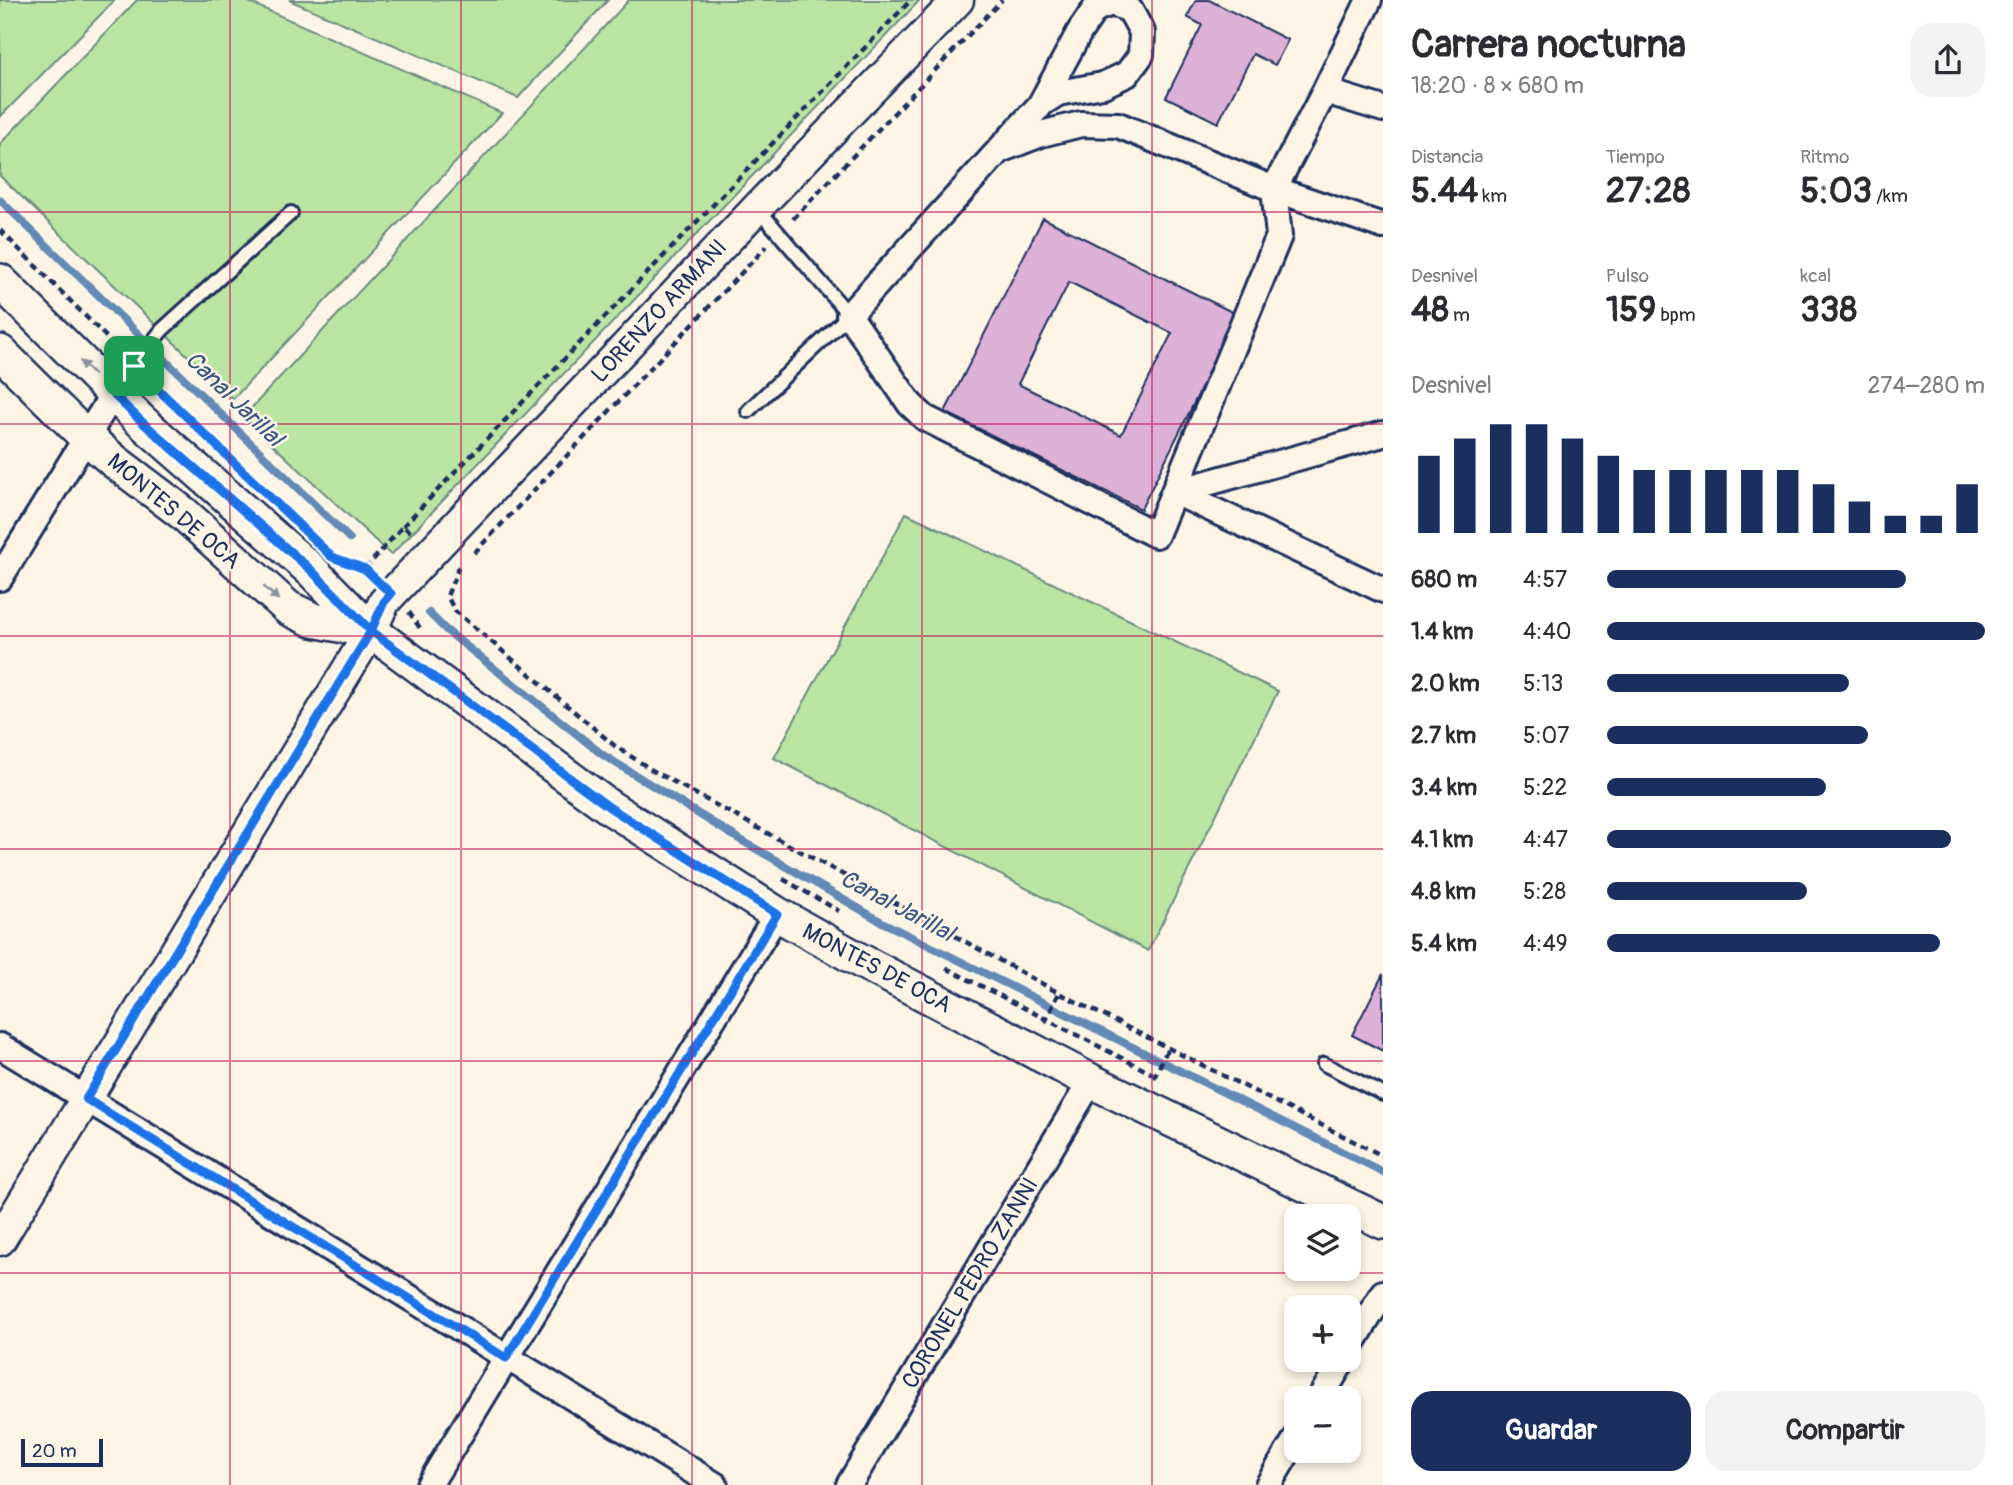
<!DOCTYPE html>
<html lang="es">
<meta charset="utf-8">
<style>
:root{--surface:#fff;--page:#f2f2f3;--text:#2b2b33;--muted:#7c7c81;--accent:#1b2f5e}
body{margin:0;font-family:Pangolin,sans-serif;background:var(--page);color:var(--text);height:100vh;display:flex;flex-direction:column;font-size:26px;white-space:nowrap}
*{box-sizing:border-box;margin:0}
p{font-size:23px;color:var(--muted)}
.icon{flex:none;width:38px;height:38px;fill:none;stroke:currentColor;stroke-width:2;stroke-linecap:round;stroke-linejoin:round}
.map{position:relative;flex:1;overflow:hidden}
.drawer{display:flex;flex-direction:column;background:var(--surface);width:630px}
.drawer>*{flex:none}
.tools{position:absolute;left:1284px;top:1204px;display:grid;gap:14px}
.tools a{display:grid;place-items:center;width:77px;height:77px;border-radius:14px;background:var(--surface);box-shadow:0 4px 10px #0003;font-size:35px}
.scale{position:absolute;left:21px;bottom:18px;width:82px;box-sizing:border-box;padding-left:7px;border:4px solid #1b2f5e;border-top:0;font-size:19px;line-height:24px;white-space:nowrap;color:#1b2f5e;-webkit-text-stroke:5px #fcf5e5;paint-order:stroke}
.pin{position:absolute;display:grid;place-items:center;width:60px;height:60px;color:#fff;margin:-30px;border-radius:14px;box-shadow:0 4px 10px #0006}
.round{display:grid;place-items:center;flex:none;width:74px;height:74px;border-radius:21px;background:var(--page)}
.head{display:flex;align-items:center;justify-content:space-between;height:119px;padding:0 28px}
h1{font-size:38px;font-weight:700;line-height:52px}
.figures{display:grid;grid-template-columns:repeat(3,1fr);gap:10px;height:119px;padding:7px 28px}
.figures div{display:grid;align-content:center}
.figures b{font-size:35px;font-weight:700}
.figures small{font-size:19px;font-weight:400}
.figures p{font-size:19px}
.chart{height:196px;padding:14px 28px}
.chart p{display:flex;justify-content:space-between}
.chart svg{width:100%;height:126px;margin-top:7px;stroke:var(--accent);stroke-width:6}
.primary-button{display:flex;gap:14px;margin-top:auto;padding:14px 28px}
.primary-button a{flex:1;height:80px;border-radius:21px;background:var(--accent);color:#fff;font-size:28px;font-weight:700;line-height:80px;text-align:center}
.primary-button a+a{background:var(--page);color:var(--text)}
ul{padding:0 28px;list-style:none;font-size:23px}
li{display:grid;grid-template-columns:112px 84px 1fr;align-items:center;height:52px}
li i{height:18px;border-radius:9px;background:var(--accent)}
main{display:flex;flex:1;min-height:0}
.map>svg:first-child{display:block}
.green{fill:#bae4a1;stroke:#6a8a80;stroke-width:2}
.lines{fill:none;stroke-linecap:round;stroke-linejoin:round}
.stream{stroke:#638ab6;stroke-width:8}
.building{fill:#dcb1d5;stroke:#1b2f5e;stroke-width:2;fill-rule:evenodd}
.service-casing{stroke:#1b2f5e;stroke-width:18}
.minor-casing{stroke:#1b2f5e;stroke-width:30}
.tertiary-casing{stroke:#1b2f5e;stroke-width:35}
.secondary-casing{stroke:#1b2f5e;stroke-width:38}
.path{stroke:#1b2f5e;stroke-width:4.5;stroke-dasharray:7 5;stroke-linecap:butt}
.service{stroke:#fcf5e5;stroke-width:12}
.minor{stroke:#fcf5e5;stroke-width:24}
.tertiary{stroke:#fcf5e5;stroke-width:30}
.secondary{stroke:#fcf5e5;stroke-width:33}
.oneway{fill:#8c92a2}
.route-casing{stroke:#fff;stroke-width:14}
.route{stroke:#1a73e8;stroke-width:9}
.grid{fill:none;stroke:#c2185b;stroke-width:2;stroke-opacity:0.55}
.labels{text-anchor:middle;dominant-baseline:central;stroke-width:5;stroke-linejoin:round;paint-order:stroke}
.street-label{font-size:23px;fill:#1b2f5e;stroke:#fcf5e5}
.water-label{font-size:24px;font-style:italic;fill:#395582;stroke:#fcf5e5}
</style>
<main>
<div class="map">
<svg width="1383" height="1485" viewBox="0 0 1383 1485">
<rect width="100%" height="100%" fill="#fcf5e5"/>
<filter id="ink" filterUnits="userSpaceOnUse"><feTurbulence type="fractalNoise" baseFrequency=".0143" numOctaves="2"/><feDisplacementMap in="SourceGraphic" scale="14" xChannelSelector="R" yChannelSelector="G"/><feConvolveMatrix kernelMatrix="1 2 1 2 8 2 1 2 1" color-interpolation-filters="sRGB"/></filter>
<g filter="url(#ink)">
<path class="green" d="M 0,0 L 115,0 L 0,117 Z
M 137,0 L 244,0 L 502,113 L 233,399 L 0,176 L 0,144 Z
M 289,0 L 608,0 L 518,98 Z
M 629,0 L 920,0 L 391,555 L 243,417 Z
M 906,513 L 1278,691 L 1148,951 L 774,758 Z"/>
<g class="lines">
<path class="stream" d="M 0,200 L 350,539
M 429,613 L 446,630 L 603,755 L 739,839 L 882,922 L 1383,1172"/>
</g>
<path class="building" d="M 1196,0 L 1209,0 L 1288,40 L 1275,65 L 1253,54 L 1218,123 L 1166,97 L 1202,25 L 1187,17 Z
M 1043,218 L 1238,315 L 1141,509 L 945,412 ZM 1069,282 L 1172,333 L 1121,435 L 1018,384 Z
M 1383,974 L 1383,1051 L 1352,1035 Z"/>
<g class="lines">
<defs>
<path id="service" d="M 114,391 L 162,330 L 291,213
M 748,411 L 849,315 L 758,209
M 1324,1064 L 1383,1094"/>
<path id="minor" d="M 1369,0 L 1325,91 L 1274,189 L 1383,226
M 1325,91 L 1383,109
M 1000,150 L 1041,134 L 1081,124 L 1118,125 L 1274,189 L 1279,236 L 1156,535 L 925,418 L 910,404 L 849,315 L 1042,103 L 1058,93 L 1103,85 L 1127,74 L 1141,55 L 1142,32 L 1130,10 L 1112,3 L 1095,9 L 1080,31 L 1039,107
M 1175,492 L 1383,590
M 1175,492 L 1383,434
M 0,578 L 113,394
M 0,1046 L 715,1485
M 1349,1349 L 1383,1293
M 1320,1398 L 1343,1360
M 429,1485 L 777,914
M 849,1485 L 1091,1081
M 1268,1485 L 1297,1437"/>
<path id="tertiary" d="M 0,1240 L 371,631 L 384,602 L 757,208 L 958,0"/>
<path id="secondary" d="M 0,281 L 141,421 L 311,570 L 371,631 L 609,807 L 777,914 L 861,961 L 1091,1081 L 1383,1222
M 0,352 L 86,437 L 114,461 L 184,514 L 288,608 L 313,620 L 371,631"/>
</defs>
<use href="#service" class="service-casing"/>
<use href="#minor" class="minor-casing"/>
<use href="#tertiary" class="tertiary-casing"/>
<use href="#secondary" class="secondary-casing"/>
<path class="path" d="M 793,219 L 1002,0
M 0,230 L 122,353
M 148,379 L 189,419
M 403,526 L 911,0
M 474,553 L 767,246
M 348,563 L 365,569 L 371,574
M 456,567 L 458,569 L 447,596 L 455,611 L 615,746 L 652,770 L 1059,993 L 1383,1156
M 365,569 L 403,526 L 413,534
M 409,612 L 420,628
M 783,879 L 839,911
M 946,968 L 1153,1074
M 1045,1022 L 1059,993
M 1154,1078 L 1168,1048"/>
<use href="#service" class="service"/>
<use href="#minor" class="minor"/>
<use href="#tertiary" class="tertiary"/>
<use href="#secondary" class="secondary"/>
</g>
<defs><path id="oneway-solid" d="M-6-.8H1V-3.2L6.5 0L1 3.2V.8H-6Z" transform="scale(1.75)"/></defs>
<g class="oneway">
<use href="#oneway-solid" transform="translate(87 368) rotate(-135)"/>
<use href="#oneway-solid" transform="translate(271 593) rotate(42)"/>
</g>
</g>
<g class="lines" filter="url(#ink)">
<defs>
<path id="route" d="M 134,366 L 113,394 L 141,421 L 311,570 L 371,631 L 86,1099 L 506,1358 L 777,914 L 609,807 L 371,631 L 384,602 L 391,594 L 365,569 L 332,557 L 134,366"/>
</defs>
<use href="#route" class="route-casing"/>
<use href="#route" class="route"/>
</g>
<path class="grid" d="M 230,0 L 230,1485M 461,0 L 461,1485M 692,0 L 692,1485M 922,0 L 922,1485M 1152,0 L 1152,1485M 0,212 L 1383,212M 0,424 L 1383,424M 0,636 L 1383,636M 0,849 L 1383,849M 0,1061 L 1383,1061M 0,1273 L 1383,1273"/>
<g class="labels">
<g class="street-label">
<text transform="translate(659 311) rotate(-47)">LORENZO ARMANI</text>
<text transform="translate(174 511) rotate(40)">MONTES DE OCA</text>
<text transform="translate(877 968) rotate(28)">MONTES DE OCA</text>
<text transform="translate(970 1283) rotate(-59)">CORONEL PEDRO ZANNI</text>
</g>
<g class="water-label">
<text transform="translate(234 399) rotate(44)">Canal Jarillal</text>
<text transform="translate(897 906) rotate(28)">Canal Jarillal</text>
</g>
</g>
</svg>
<div class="tools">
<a><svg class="icon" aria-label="layers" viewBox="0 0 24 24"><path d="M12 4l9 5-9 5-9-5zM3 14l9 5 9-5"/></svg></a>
<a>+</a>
<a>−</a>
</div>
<div class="scale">20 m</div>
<div class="pin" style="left:134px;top:366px;background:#1e9e55"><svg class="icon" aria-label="arrive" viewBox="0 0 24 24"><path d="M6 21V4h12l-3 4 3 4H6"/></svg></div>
</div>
<section class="drawer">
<div class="head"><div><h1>Carrera nocturna</h1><p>18:20 · 8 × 680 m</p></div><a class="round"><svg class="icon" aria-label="share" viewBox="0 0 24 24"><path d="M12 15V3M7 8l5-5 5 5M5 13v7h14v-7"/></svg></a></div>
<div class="figures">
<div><p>Distancia</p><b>5.44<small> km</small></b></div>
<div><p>Tiempo</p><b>27:28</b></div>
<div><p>Ritmo</p><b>5:03<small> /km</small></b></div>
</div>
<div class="figures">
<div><p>Desnivel</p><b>48<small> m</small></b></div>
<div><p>Pulso</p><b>159<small> bpm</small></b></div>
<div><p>kcal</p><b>338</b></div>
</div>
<div class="chart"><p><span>Desnivel</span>274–280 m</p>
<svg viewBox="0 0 160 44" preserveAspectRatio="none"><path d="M5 44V17M15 44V11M25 44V6M35 44V6M45 44V11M55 44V17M65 44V22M75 44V22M85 44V22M95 44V22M105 44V22M115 44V27M125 44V33M135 44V38M145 44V38M155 44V27"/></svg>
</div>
<ul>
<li><b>680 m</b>4:57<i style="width:79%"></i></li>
<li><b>1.4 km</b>4:40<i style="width:100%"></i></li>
<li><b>2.0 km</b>5:13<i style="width:64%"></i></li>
<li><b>2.7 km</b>5:07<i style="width:69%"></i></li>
<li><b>3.4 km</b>5:22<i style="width:58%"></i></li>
<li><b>4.1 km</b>4:47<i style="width:91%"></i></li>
<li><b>4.8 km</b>5:28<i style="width:53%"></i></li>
<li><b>5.4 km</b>4:49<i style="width:88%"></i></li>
</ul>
<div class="primary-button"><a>Guardar</a><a>Compartir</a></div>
</section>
</main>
